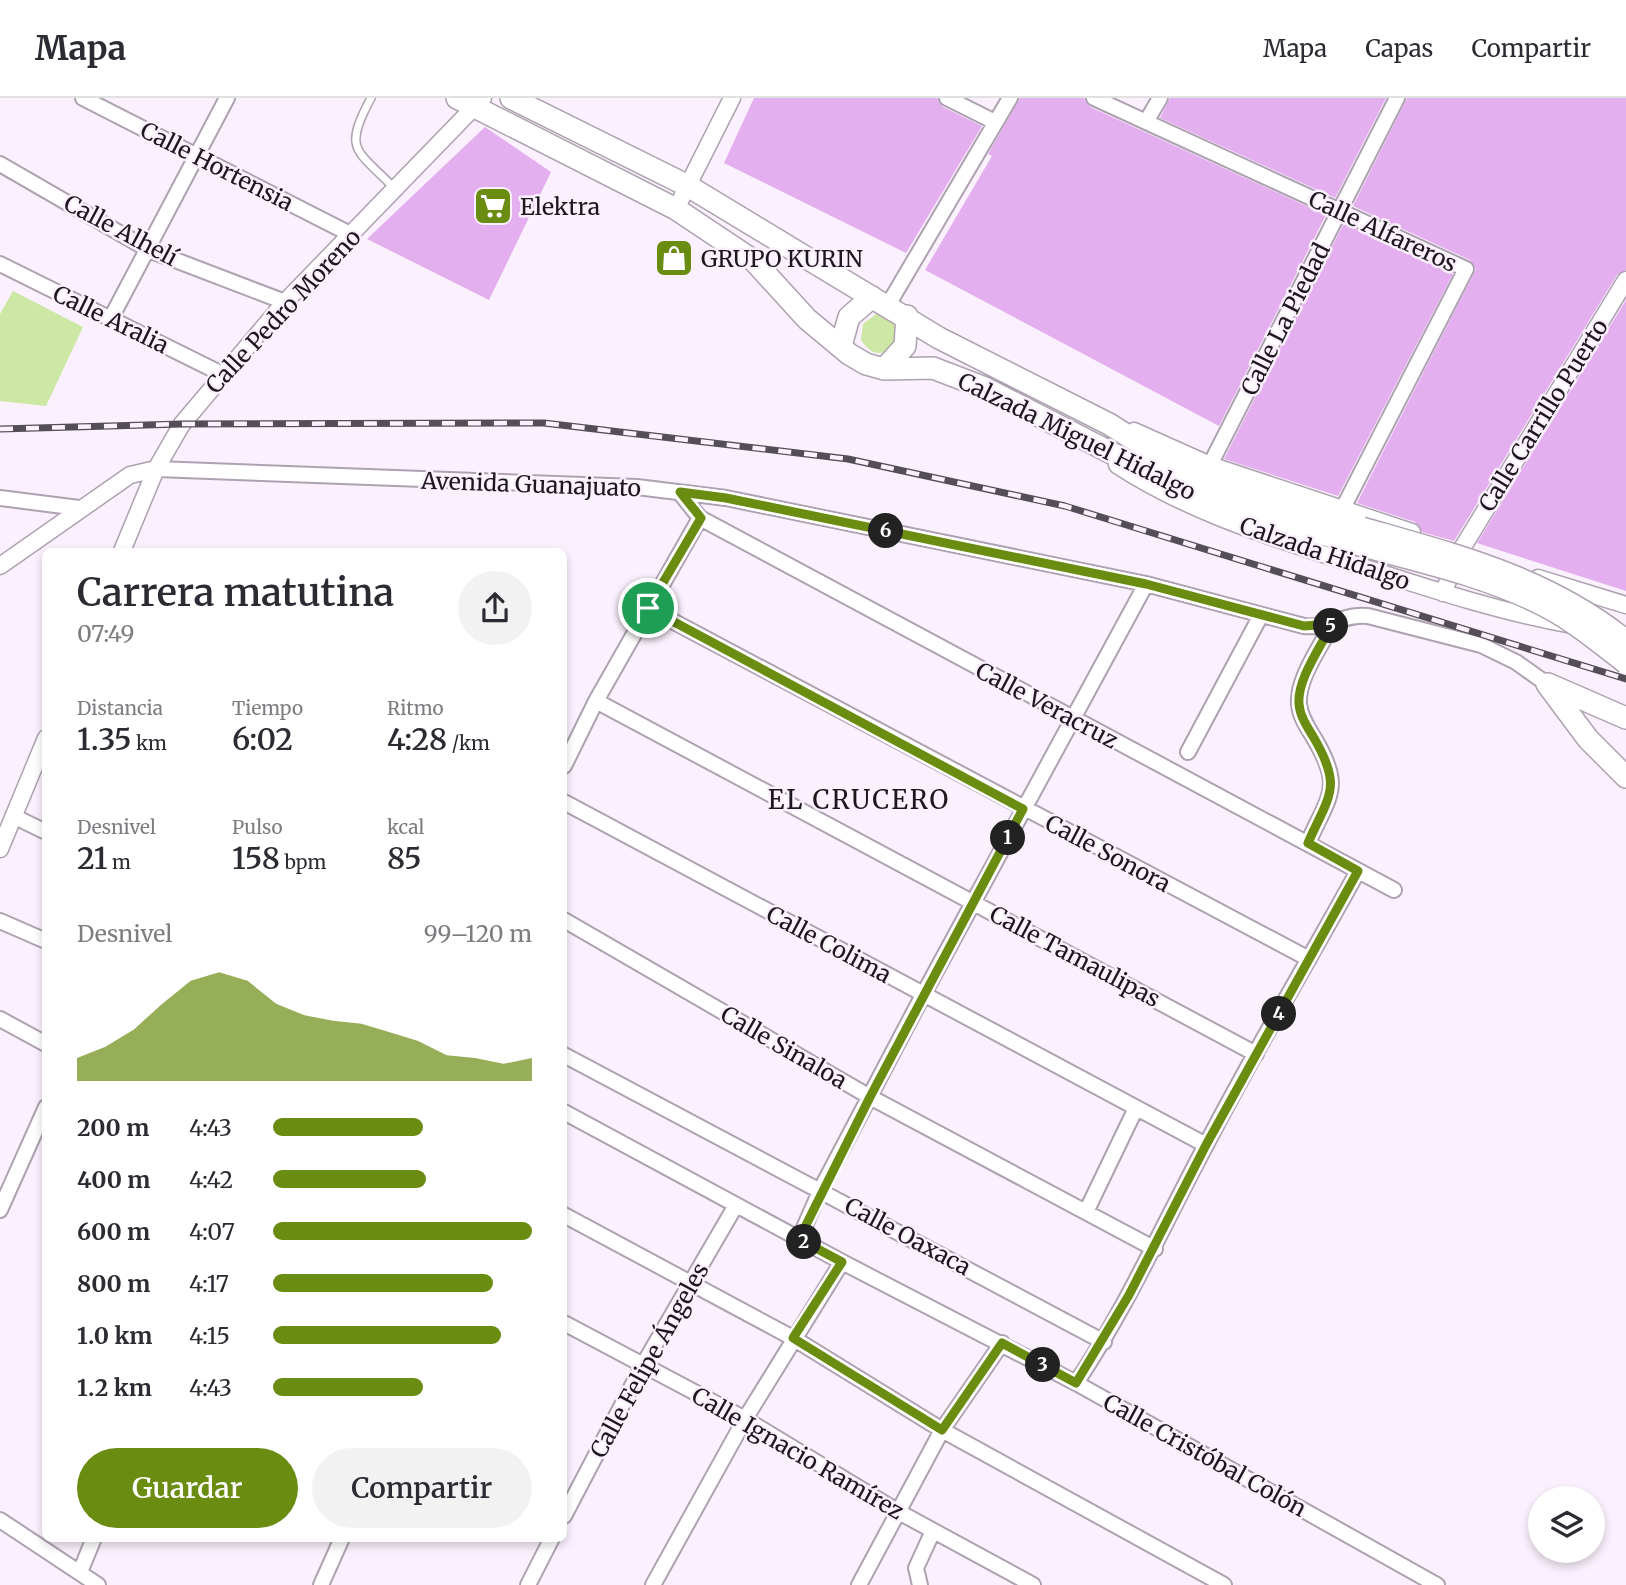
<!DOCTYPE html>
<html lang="es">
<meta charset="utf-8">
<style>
:root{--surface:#fff;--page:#f2f2f3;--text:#2b2b33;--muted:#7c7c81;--line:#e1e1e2;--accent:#6a8c11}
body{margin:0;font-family:Merriweather,serif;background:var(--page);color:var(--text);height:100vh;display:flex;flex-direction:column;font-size:26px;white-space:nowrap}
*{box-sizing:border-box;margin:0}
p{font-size:23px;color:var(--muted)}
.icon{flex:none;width:38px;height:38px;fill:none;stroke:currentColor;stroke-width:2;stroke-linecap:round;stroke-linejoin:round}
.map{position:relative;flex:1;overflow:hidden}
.drawer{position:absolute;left:42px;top:450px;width:525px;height:994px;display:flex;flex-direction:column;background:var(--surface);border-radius:10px;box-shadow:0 4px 10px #0003}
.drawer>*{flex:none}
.buttons{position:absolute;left:1528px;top:1388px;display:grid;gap:14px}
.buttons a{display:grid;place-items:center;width:77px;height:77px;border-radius:50%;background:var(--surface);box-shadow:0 4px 10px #0003;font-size:35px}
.pin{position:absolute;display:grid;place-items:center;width:60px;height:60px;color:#fff;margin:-30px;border:4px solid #fff;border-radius:50%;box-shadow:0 2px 7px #0007}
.km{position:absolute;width:35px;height:35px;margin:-18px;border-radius:50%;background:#222;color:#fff;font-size:19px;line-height:35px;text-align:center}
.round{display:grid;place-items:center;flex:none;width:74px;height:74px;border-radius:37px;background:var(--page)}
.overview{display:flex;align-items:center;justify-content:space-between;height:119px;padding:0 35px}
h1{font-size:38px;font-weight:600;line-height:52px}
.metrics{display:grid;grid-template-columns:repeat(3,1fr);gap:10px;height:119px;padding:7px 35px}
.metrics div{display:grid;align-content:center}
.metrics b{font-size:30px;font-weight:600}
.metrics small{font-size:19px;font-weight:400}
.metrics p{font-size:19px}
.chart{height:196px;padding:14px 35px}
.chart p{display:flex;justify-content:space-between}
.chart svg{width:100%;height:126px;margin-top:7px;fill:var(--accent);opacity:.7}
.button{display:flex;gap:14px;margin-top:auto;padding:14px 35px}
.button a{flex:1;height:80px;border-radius:42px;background:var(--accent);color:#fff;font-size:28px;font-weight:600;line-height:80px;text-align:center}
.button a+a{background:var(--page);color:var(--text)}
ul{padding:0 35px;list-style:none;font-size:23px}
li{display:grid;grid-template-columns:112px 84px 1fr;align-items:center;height:52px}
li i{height:18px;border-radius:9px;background:var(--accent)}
header{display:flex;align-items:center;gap:42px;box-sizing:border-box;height:98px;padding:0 35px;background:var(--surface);border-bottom:2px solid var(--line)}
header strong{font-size:33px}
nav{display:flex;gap:38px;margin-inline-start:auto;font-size:24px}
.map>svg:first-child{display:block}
.green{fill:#cde7a4}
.building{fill:#e3afee}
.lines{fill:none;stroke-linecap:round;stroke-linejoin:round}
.service-casing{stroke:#aea1b1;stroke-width:10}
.minor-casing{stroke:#aea1b1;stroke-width:18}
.tertiary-casing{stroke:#aea1b1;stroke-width:19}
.primary-casing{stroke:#aea1b1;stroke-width:24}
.service{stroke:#fff;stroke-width:7}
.minor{stroke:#fff;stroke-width:14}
.tertiary{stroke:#fff;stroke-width:16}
.primary{stroke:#fff;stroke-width:21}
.rail-casing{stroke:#544e56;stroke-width:7}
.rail{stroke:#fbf0fd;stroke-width:4.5;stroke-dasharray:13;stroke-linecap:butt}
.primary-bridge-casing{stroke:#aea1b1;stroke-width:24;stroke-linecap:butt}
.primary-bridge{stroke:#fff;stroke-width:21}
.route-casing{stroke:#fff;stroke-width:14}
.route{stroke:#6a8c11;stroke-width:9}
.labels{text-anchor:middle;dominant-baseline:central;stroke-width:5;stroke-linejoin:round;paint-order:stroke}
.street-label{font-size:23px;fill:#1c171d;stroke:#fbf0fd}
.poi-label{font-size:23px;fill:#1c171d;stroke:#fbf0fd;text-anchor:start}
.quarter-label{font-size:26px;letter-spacing:2px;fill:#1c171d;stroke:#fbf0fd}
</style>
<header>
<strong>Mapa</strong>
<nav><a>Mapa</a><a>Capas</a><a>Compartir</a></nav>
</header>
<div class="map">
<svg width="1626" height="1487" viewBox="0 0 1626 1487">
<rect width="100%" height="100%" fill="#fbf0fd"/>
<path class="green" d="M 13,193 L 83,229 L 46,308 L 0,303 L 0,216 Z
M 876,216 L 893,219 L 903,239 C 888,255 876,264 861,242 L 863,226 Z"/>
<path class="building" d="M 754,0 L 937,0 L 943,9 L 982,28 L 906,155 L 724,65 Z
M 1020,0 L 1084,0 L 1090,9 L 1326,117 L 1219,328 L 925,172 L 992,58 L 988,56 Z
M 1170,0 L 1386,0 L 1335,100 L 1160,20 Z
M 1407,0 L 1626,0 L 1626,172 L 1617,177 L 1454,443 L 1422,434 L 1415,424 L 1357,405 L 1476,171 L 1470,162 L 1353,108 Z
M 485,29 L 551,74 L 489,202 L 367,141 Z
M 1344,125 L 1453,176 L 1338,398 L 1224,361 Z
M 1626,202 L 1626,493 L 1477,445 Z"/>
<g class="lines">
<defs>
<path id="service" d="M 371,0 C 342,54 357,51 395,91"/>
<path id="minor" d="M 83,0 L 352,137
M 947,0 L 995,24
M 1094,0 L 1466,171 L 1343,410
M 1146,24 L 1160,0
M 0,66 L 149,152 L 285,204
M 0,166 L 222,276
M 888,207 L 1010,0
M 110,222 L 227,0
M 1210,367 L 1397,0
M 156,371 L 637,389 L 726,400 L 1146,486 L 1304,528 C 1327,531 1346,515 1368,518 L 1481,547 L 1516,564 L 1547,586
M 680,395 L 700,420 L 1394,792
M 0,400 L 79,410
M 648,510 L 1309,861
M 596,603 L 1256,956
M 1188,654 L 1261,517
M 564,668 L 596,603 L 700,420
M 564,704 L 1206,1047
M 13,718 L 46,734
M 1308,745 C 1329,697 1344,690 1314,640 C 1308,630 1300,619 1299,606 C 1297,580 1321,549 1332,526
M 564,822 L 870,999 L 1155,1151
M 0,823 L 46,843
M 0,921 L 46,946
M 564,957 L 1104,1244
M 564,1014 L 842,1164 L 1076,1285 L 1437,1487
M 0,1112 L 46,1009
M 1086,1114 L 1136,1010
M 564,1117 L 793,1240 L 942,1332 L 1224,1487
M 799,1141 L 821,1091 L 923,897 L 1146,486
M 564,1225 L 745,1321 L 897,1413 L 1033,1487
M 1076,1285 C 1127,1209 1163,1127 1206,1047 C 1254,954 1308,864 1358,773
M 564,1418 L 643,1267 L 736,1107
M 0,1422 L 98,1487
M 80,1474 L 94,1440
M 321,1487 L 342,1440
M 528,1487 L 552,1440
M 653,1487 L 745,1321 L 842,1164
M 859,1487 L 942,1332 L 1002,1245
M 920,1487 L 916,1470 L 933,1433"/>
<path id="tertiary" d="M 676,111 L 732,0
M 1134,333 L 1210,367 L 1412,434
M 1117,367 C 1187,413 1268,438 1347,464 C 1422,488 1495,513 1572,527
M 122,453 L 156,371 L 182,326 L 285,204 L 483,0
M 0,468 L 130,377 L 156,371
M 1538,480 L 1626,507
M 1443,495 L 1461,452 L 1626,182
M 0,751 L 46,640"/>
<path id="primary" d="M 457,0 L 676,111 L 754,163 L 807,221 L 849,256 L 866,266 L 884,271 L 933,270 L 985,290 L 1170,385 L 1214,404 L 1356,446
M 511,0 L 688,88 L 939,240 L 1109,326 L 1177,369 L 1220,386 L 1362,430
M 841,248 L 849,219 L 872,199
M 884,271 L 905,248 L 907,218
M 1547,586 L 1588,641 L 1626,679
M 1548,586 L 1626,620"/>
</defs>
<use href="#service" class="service-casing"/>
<use href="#minor" class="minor-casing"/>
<use href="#tertiary" class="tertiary-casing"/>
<use href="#primary" class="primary-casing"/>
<use href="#service" class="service"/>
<use href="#minor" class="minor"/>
<use href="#tertiary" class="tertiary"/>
<use href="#primary" class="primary"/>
<defs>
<path id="rail" d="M 0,331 L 182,326 L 544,325 L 848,361 L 1065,408 L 1626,581"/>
</defs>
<use href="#rail" class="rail-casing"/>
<use href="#rail" class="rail"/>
<defs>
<path id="primary-bridge" d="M 1362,430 C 1456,457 1549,480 1626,543
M 1356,446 C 1417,463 1479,476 1537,504 C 1569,519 1598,543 1626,565"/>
</defs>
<use href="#primary-bridge" class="primary-bridge-casing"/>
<use href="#primary-bridge" class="primary-bridge"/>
</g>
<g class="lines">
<defs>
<path id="route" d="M 680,394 L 726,400 L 1146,486 L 1304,528 L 1332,526 C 1321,549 1297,581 1299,606 C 1300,619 1308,630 1314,640 C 1343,690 1329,697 1308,745 L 1358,773 L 1206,1047 L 1129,1197 L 1076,1285 L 1002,1245 L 942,1332 L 793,1240 L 842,1164 L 799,1141 L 870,999 L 1023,711 L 648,510 L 701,420 Z"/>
</defs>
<use href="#route" class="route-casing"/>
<use href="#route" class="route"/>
</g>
<defs>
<symbol id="supermarket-square" viewBox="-11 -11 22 22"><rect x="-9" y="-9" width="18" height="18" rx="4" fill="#6a8c11" stroke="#fbf0fd"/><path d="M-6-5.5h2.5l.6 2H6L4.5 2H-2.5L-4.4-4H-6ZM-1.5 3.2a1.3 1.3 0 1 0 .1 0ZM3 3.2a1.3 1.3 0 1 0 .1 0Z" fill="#fff"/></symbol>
<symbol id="shop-square" viewBox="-11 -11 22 22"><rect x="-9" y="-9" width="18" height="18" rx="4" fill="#6a8c11" stroke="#fbf0fd"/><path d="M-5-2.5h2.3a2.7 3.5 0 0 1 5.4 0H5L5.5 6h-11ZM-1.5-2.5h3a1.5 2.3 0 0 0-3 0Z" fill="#fff"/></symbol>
</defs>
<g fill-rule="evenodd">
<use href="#supermarket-square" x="471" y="86" width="44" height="44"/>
<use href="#shop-square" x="652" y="138" width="44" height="44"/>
</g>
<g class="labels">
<g class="street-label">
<text transform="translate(217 68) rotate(27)">Calle Hortensia</text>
<text transform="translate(121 132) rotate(28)">Calle Alhelí</text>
<text transform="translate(1383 133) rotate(25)">Calle Alfareros</text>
<text transform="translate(283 213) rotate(-47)">Calle Pedro Moreno</text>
<text transform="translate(111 221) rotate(26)">Calle Aralia</text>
<text transform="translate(1285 221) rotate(-63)">Calle La Piedad</text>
<text transform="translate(1543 317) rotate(-58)">Calle Carrillo Puerto</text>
<text transform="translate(1077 338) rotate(26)">Calzada Miguel Hidalgo</text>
<text transform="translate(531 386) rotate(2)">Avenida Guanajuato</text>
<text transform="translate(1325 455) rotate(19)">Calzada Hidalgo</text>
<text transform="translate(1047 607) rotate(28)">Calle Veracruz</text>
<text transform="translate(1108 755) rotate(28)">Calle Sonora</text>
<text transform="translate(829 846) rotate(28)">Calle Colima</text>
<text transform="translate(1075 858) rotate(28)">Calle Tamaulipas</text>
<text transform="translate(784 949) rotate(30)">Calle Sinaloa</text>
<text transform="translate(908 1138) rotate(28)">Calle Oaxaca</text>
<text transform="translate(649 1262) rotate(-61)">Calle Felipe Ángeles</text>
<text transform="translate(798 1355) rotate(30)">Calle Ignacio Ramírez</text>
<text transform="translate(1205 1357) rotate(29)">Calle Cristóbal Colón</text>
</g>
<g class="poi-label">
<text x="520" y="108">Elektra</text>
<text x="701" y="160">GRUPO KURIN</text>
</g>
<g class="quarter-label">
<text x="859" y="701">EL CRUCERO</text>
</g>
</g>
</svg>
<div class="buttons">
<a><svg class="icon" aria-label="layers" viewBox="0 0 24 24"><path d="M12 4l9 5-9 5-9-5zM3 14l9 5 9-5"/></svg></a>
</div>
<div class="pin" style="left:648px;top:510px;background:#1e9e55"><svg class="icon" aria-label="arrive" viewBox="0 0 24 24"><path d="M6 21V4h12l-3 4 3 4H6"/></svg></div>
<b class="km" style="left:1008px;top:740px">1</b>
<b class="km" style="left:804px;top:1144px">2</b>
<b class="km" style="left:1043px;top:1267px">3</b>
<b class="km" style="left:1279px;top:916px">4</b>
<b class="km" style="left:1331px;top:528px">5</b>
<b class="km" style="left:886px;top:433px">6</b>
<section class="drawer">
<div class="overview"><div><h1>Carrera matutina</h1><p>07:49</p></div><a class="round"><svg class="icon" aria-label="share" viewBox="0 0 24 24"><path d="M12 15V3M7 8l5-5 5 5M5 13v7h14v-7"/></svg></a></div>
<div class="metrics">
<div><p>Distancia</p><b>1.35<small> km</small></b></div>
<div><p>Tiempo</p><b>6:02</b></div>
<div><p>Ritmo</p><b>4:28<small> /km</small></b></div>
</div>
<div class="metrics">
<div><p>Desnivel</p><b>21<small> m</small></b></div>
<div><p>Pulso</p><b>158<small> bpm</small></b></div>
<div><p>kcal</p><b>85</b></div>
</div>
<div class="chart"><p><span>Desnivel</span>99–120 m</p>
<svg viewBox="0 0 160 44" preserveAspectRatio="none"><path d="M0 44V36L10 32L20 26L30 17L40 9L50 6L60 9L70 17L80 21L90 23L100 24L110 27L120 30L130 35L140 36L150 38L160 36V44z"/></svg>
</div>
<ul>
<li><b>200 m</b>4:43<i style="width:58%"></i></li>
<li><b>400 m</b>4:42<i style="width:59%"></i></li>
<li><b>600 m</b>4:07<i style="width:100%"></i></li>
<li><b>800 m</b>4:17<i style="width:85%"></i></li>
<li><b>1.0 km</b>4:15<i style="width:88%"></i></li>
<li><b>1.2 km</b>4:43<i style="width:58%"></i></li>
</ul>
<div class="button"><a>Guardar</a><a>Compartir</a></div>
</section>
</div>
